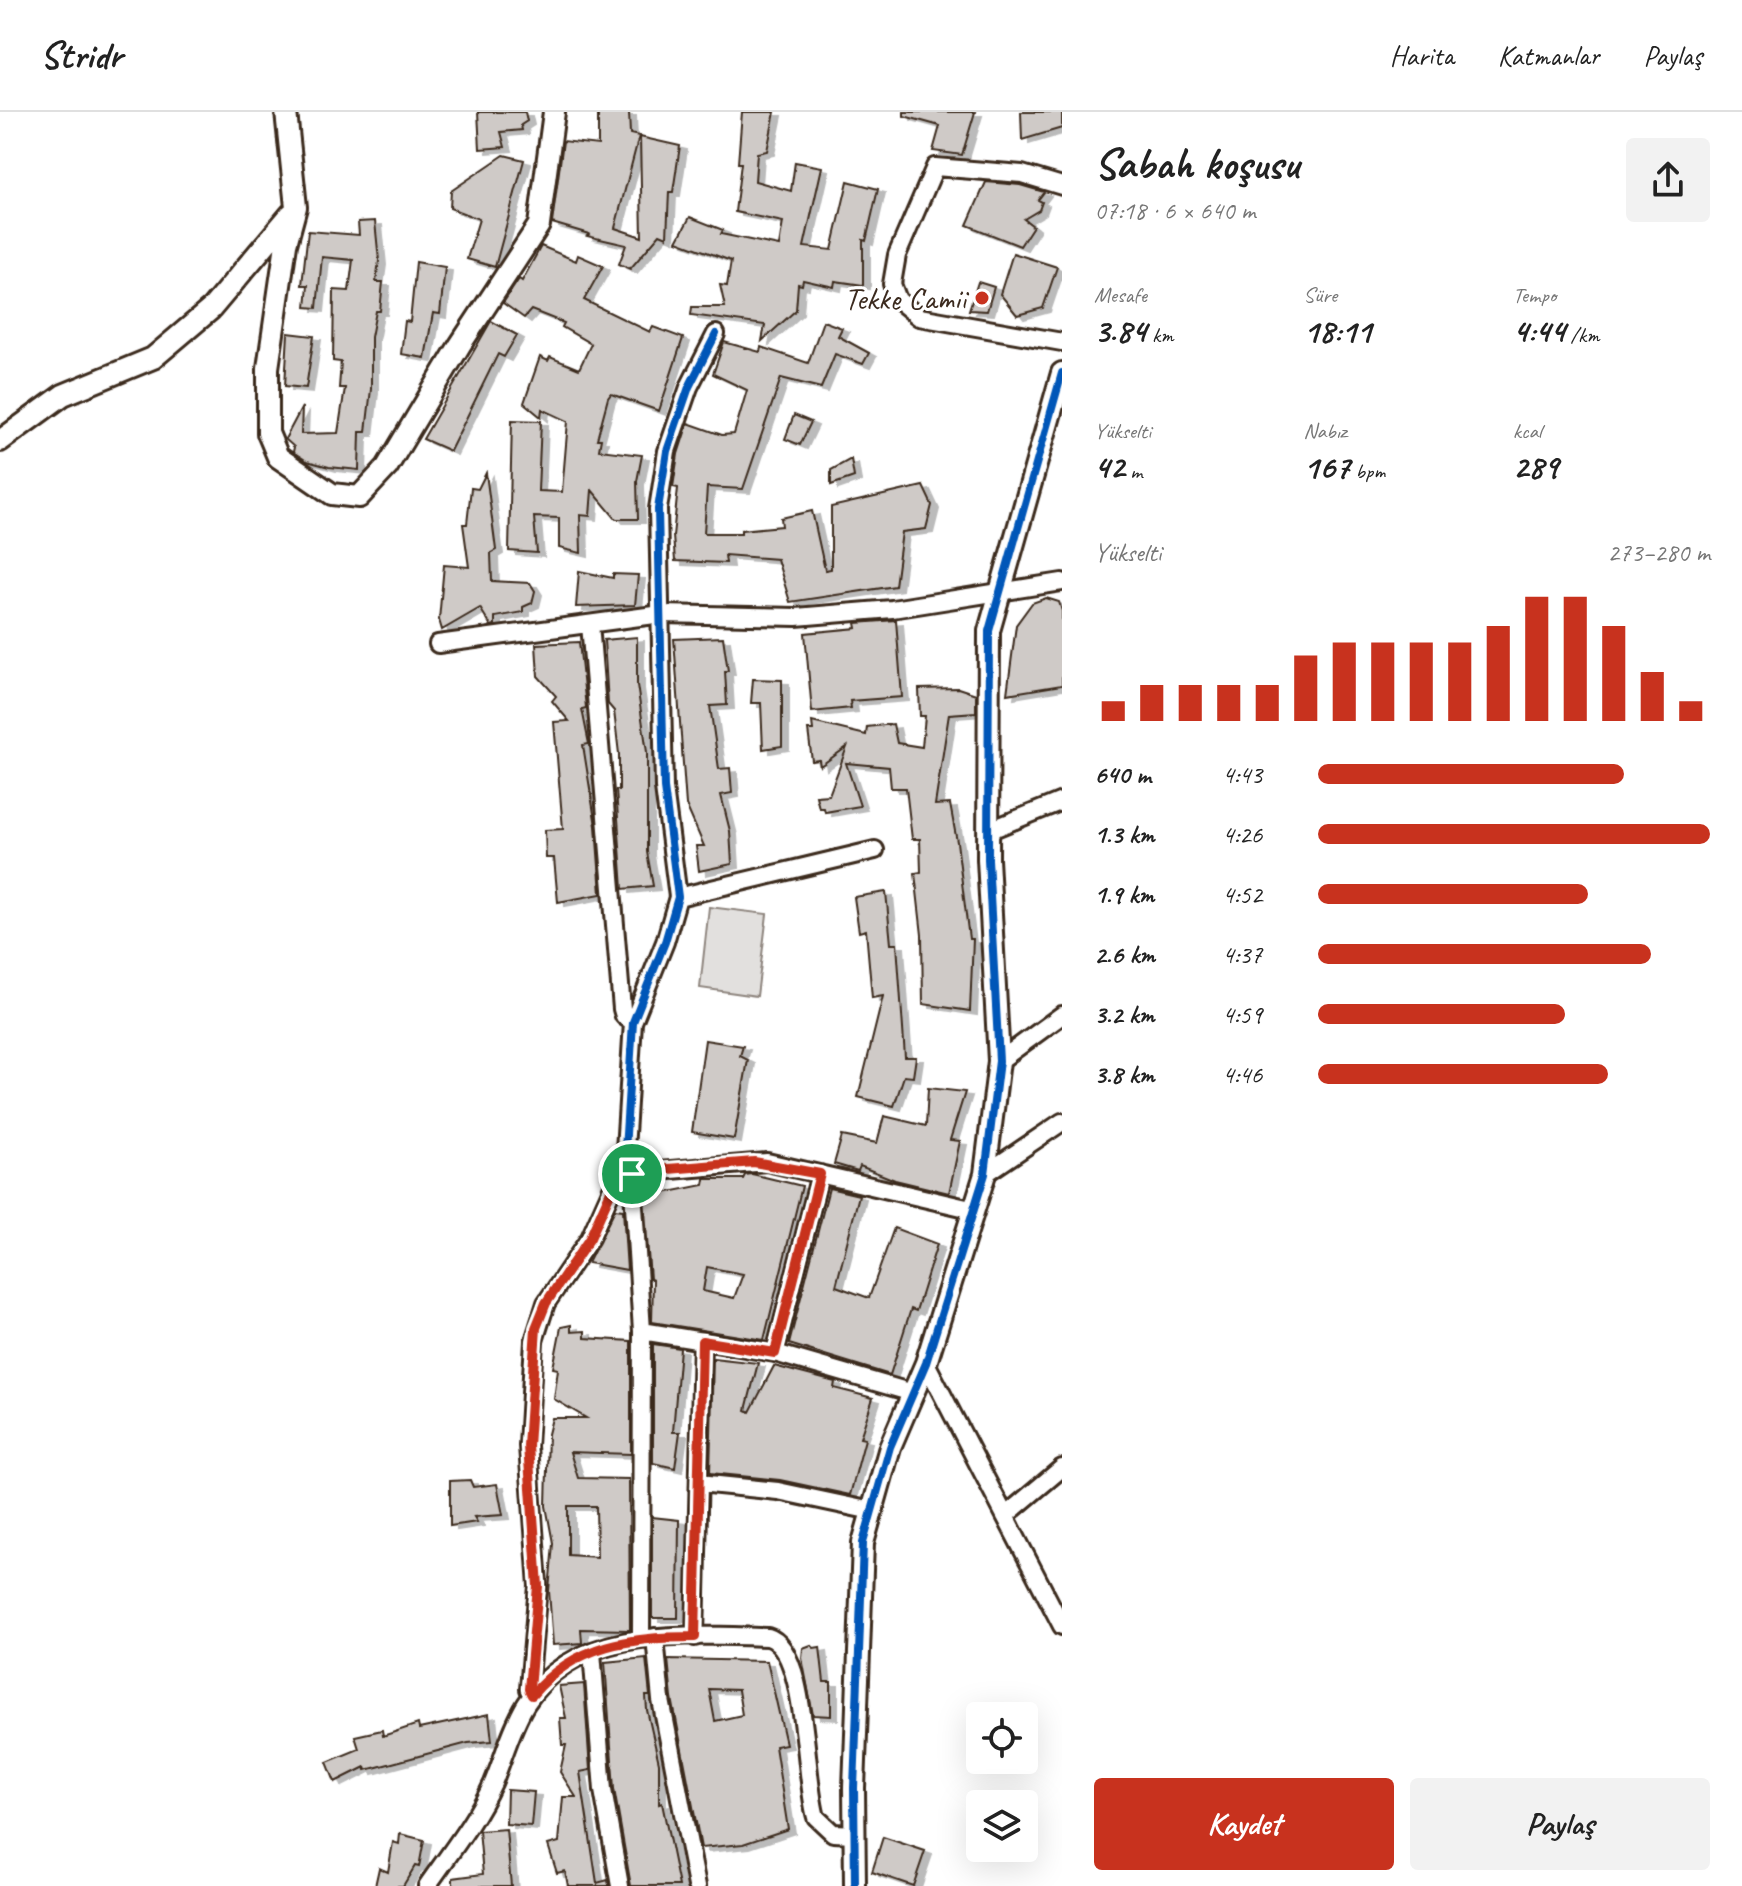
<!DOCTYPE html>
<html lang="tr">
<meta charset="utf-8">
<style>
:root{--surface:#fff;--page:#f2f2f2;--text:#222;--muted:#767676;--line:#e0e0e0;--accent:#c8321e}
body{margin:0;font-family:Caveat,sans-serif;background:var(--page);color:var(--text);height:100vh;display:flex;flex-direction:column;font-size:30px;white-space:nowrap}
*{box-sizing:border-box;margin:0}
p{font-size:26px;color:var(--muted)}
.icon{flex:none;width:44px;height:44px;fill:none;stroke:currentColor;stroke-width:2;stroke-linecap:round;stroke-linejoin:round}
.map{position:relative;flex:1;overflow:hidden}
.drawer{display:flex;flex-direction:column;background:var(--surface);width:680px}
.drawer>*{flex:none}
.fabs{position:absolute;left:966px;top:1590px;display:grid;gap:16px}
.fabs a{display:grid;place-items:center;width:72px;height:72px;border-radius:8px;background:var(--surface);box-shadow:0 8px 32px #0002;font-size:40px}
.pin{position:absolute;display:grid;place-items:center;width:68px;height:68px;color:#fff;margin:-34px;border:4px solid #fff;border-radius:50%;box-shadow:0 2px 8px #0007}
.round{display:grid;place-items:center;flex:none;width:84px;height:84px;border-radius:8px;background:var(--page)}
.headline{display:flex;align-items:center;justify-content:space-between;height:136px;padding:0 32px}
h1{font-size:44px;font-weight:800;line-height:60px}
.stats{display:grid;grid-template-columns:repeat(3,1fr);gap:12px;height:136px;padding:8px 32px}
.stats div{display:grid;align-content:center}
.stats b{font-size:34px;font-weight:800}
.stats small{font-size:22px;font-weight:400}
.stats p{font-size:22px}
.chart{height:224px;padding:16px 32px}
.chart p{display:flex;justify-content:space-between}
.chart svg{width:100%;height:144px;margin-top:8px;stroke:var(--accent);stroke-width:6}
.cta{display:flex;gap:16px;margin-top:auto;padding:16px 32px}
.cta a{flex:1;height:92px;border-radius:8px;background:var(--accent);color:#fff;font-size:32px;font-weight:800;line-height:92px;text-align:center}
.cta a+a{background:var(--page);color:var(--text)}
ul{padding:0 32px;list-style:none;font-size:26px}
li{display:grid;grid-template-columns:128px 96px 1fr;align-items:center;height:60px}
li i{height:20px;border-radius:10px;background:var(--accent)}
header{display:flex;align-items:center;gap:48px;box-sizing:border-box;height:112px;padding:0 40px;background:var(--surface);border-bottom:2px solid var(--line)}
header strong{font-size:38px}
nav{display:flex;gap:44px;margin-inline-start:auto;font-size:28px}
main{display:flex;flex:1;min-height:0}
.map>svg:first-child{display:block}
.green{fill:#e2e0de;stroke:#8e857e;stroke-width:2}
.building{fill:#cfcac7;stroke:#3b2a1e;stroke-width:2;fill-rule:evenodd;filter:url(#shadow)}
.lines{fill:none;stroke-linecap:round;stroke-linejoin:round}
.minor-casing{stroke:#3b2a1e;stroke-width:22}
.tertiary-casing{stroke:#3b2a1e;stroke-width:26}
.minor{stroke:#fff;stroke-width:16}
.tertiary{stroke:#fff;stroke-width:20}
.cycleway-casing{stroke:#fff;stroke-width:13}
.cycleway{stroke:#0057b8;stroke-width:8}
.route-casing{stroke:#fff;stroke-width:16}
.route{stroke:#c8321e;stroke-width:10}
.poi-dot{fill:#c8321e;stroke:#fff;stroke-width:3}
.labels{text-anchor:middle;dominant-baseline:central;stroke-width:6;stroke-linejoin:round;paint-order:stroke}
.poi-label{font-size:32px;fill:#3b2a1e;stroke:#fff;text-anchor:end}
</style>
<header>
<strong>Stridr</strong>
<nav><a>Harita</a><a>Katmanlar</a><a>Paylaş</a></nav>
</header>
<main>
<div class="map">
<svg width="1062" height="1774" viewBox="0 0 1062 1774">
<defs>
<filter id="shadow"><feDropShadow dx="7" dy="4" stdDeviation="0" flood-color="#0004"/></filter>
</defs>
<rect width="100%" height="100%" fill="#fff"/>
<filter id="ink" filterUnits="userSpaceOnUse"><feTurbulence type="fractalNoise" baseFrequency=".0125" numOctaves="2"/><feDisplacementMap in="SourceGraphic" scale="16" xChannelSelector="R" yChannelSelector="G"/><feConvolveMatrix kernelMatrix="1 2 1 2 8 2 1 2 1" color-interpolation-filters="sRGB"/></filter>
<g filter="url(#ink)">
<path class="green" d="M 709,795 L 767,802 L 757,884 L 700,876 Z"/>
<path class="building" d="M 478,0 L 525,0 L 527,9 L 521,13 L 522,18 L 501,20 L 505,35 L 480,37 Z
M 598,0 L 629,0 L 630,22 L 639,24 L 615,116 L 642,125 L 640,25 L 680,34 L 673,80 L 669,80 L 667,125 L 660,122 L 630,157 L 619,152 L 626,133 L 587,124 L 589,122 L 552,111 L 563,29 L 598,33 Z
M 742,0 L 775,0 L 767,39 L 757,41 L 755,69 L 791,79 L 795,50 L 822,55 L 804,135 L 832,138 L 848,69 L 878,77 L 866,129 L 863,128 L 863,173 L 835,169 L 834,175 L 803,168 L 802,173 L 798,172 L 796,198 L 762,229 L 765,213 L 691,203 L 692,195 L 725,195 L 720,173 L 727,174 L 731,149 L 677,129 L 690,105 L 723,118 L 721,122 L 779,134 L 783,110 L 735,100 L 741,51 L 738,51 Z
M 904,0 L 975,0 L 962,43 L 933,39 L 940,14 L 904,4 Z
M 1021,0 L 1062,0 L 1062,16 L 1022,28 Z
M 504,43 L 524,48 L 495,155 L 467,147 L 479,107 L 450,96 L 451,79 Z
M 986,70 L 1020,73 L 1044,80 L 1038,88 L 1042,90 L 1039,98 L 1024,107 L 1033,114 L 1020,134 L 967,113 Z
M 375,109 L 379,149 L 376,170 L 383,170 L 380,199 L 376,199 L 371,225 L 371,277 L 366,320 L 360,320 L 359,358 L 329,355 L 307,349 L 293,340 L 294,335 L 285,327 L 302,295 L 301,322 L 338,321 L 345,276 L 339,276 L 341,250 L 333,249 L 334,178 L 349,179 L 353,148 L 322,145 L 317,196 L 306,195 L 308,173 L 302,173 L 308,119 L 359,123 L 358,110 Z
M 541,134 L 576,149 L 578,143 L 603,154 L 584,188 L 650,220 L 653,215 L 683,226 L 659,299 L 611,282 L 608,286 L 597,327 L 601,327 L 599,338 L 642,343 L 637,369 L 638,407 L 616,407 L 592,378 L 590,404 L 580,403 L 581,441 L 559,436 L 559,406 L 534,405 L 537,441 L 509,439 L 512,308 L 541,309 L 538,379 L 562,380 L 568,309 L 542,297 L 541,305 L 524,291 L 540,245 L 548,249 L 550,245 L 579,257 L 591,232 L 562,215 L 564,211 L 531,198 L 524,206 L 503,191 L 519,167 L 522,169 Z
M 1013,141 L 1057,155 L 1043,196 L 1017,203 L 1000,182 Z
M 416,150 L 445,155 L 440,202 L 433,201 L 425,246 L 401,242 L 405,209 L 410,210 Z
M 978,170 L 994,175 L 987,199 L 969,198 Z
M 491,209 L 517,223 L 504,245 L 498,242 L 450,339 L 423,327 Z
M 823,209 L 842,216 L 838,224 L 869,241 L 863,252 L 835,242 L 821,276 L 781,266 L 743,377 L 707,375 L 704,421 L 741,421 L 741,418 L 782,414 L 781,406 L 812,399 L 825,458 L 831,457 L 831,395 L 923,374 L 932,393 L 926,417 L 902,420 L 895,474 L 790,490 L 777,447 L 725,443 L 726,451 L 675,449 L 673,424 L 678,376 L 673,375 L 678,342 L 688,311 L 722,323 L 734,322 L 747,278 L 713,262 L 724,230 L 760,240 L 761,235 L 808,251 Z
M 288,221 L 314,224 L 306,276 L 285,274 Z
M 794,303 L 811,310 L 800,333 L 785,327 Z
M 851,347 L 854,365 L 831,373 L 831,358 Z
M 486,361 L 496,438 L 491,441 L 492,469 L 530,471 L 535,479 L 532,491 L 523,495 L 523,500 L 495,505 L 495,513 L 491,514 L 480,496 L 442,518 L 439,508 L 444,453 L 469,455 L 463,412 L 467,412 L 471,376 L 478,377 Z
M 579,459 L 613,466 L 613,462 L 638,463 L 635,493 L 576,495 Z
M 1046,486 L 1059,490 L 1062,499 L 1062,573 L 1007,582 L 1016,513 L 1032,491 Z
M 896,508 L 902,585 L 850,589 L 851,596 L 812,600 L 805,521 L 857,516 L 856,511 Z
M 637,525 L 637,573 L 647,640 L 647,740 L 653,774 L 623,777 L 616,678 L 619,678 L 619,642 L 614,599 L 608,592 L 604,528 Z
M 723,525 L 728,559 L 725,559 L 727,593 L 710,594 L 719,657 L 730,656 L 732,681 L 721,683 L 730,719 L 732,752 L 699,759 L 696,734 L 704,734 L 686,693 L 674,527 Z
M 579,530 L 586,596 L 582,597 L 589,632 L 583,633 L 596,714 L 601,782 L 558,790 L 554,746 L 546,746 L 545,718 L 563,717 L 554,610 L 569,609 L 552,589 L 556,584 L 538,564 L 536,532 Z
M 753,567 L 782,568 L 782,634 L 763,637 L 761,591 L 751,591 Z
M 958,576 L 976,582 L 976,600 L 949,602 L 935,693 L 950,692 L 957,730 L 969,827 L 973,827 L 970,899 L 923,892 L 922,823 L 915,761 L 921,760 L 920,727 L 912,727 L 906,676 L 891,676 L 889,655 L 846,651 L 860,694 L 825,700 L 824,696 L 819,696 L 816,684 L 829,683 L 847,635 L 820,654 L 819,648 L 812,649 L 808,618 L 813,618 L 812,610 L 866,623 L 867,615 L 893,612 L 897,631 L 922,635 L 925,604 L 920,604 L 919,577 Z
M 886,780 L 891,832 L 897,832 L 905,945 L 916,945 L 913,965 L 904,964 L 894,994 L 858,985 L 883,884 L 872,886 L 866,818 L 859,820 L 854,785 Z
M 705,928 L 743,934 L 740,944 L 748,948 L 734,1027 L 692,1020 Z
M 928,976 L 965,980 L 950,1028 L 960,1029 L 949,1081 L 895,1068 L 860,1054 L 858,1059 L 834,1052 L 842,1024 L 877,1031 L 884,1004 L 926,1014 Z
M 752,1062 L 802,1074 L 764,1228 L 652,1210 L 653,1168 L 650,1167 L 644,1085 L 704,1073 L 705,1067 L 743,1067 L 745,1063 ZM 707,1155 L 743,1162 L 734,1186 L 703,1179 Z
M 829,1076 L 859,1083 L 836,1174 L 869,1186 L 894,1116 L 937,1132 L 916,1199 L 911,1197 L 890,1263 L 789,1232 Z
M 615,1097 L 623,1098 L 627,1158 L 588,1151 Z
M 571,1213 L 571,1220 L 585,1219 L 585,1226 L 631,1229 L 631,1342 L 570,1340 L 578,1366 L 629,1367 L 630,1518 L 581,1517 L 582,1531 L 553,1533 L 549,1479 L 553,1431 L 546,1394 L 548,1322 L 552,1306 L 586,1306 L 554,1287 L 558,1257 L 553,1256 L 561,1215 ZM 568,1394 L 596,1394 L 597,1445 L 568,1443 Z
M 653,1232 L 680,1236 L 673,1320 L 680,1320 L 675,1356 L 653,1351 Z
M 713,1246 L 758,1251 L 746,1298 L 750,1300 L 774,1254 L 835,1270 L 834,1276 L 873,1286 L 860,1326 L 865,1327 L 850,1383 L 780,1368 L 710,1361 Z
M 470,1368 L 473,1375 L 497,1372 L 503,1403 L 474,1405 L 477,1410 L 450,1414 L 450,1369 Z
M 652,1405 L 679,1408 L 678,1506 L 652,1506 Z
M 811,1533 L 814,1536 L 820,1535 L 824,1570 L 831,1570 L 831,1604 L 813,1603 L 802,1546 L 803,1536 Z
M 646,1546 L 650,1584 L 646,1584 L 647,1598 L 659,1651 L 659,1692 L 662,1691 L 679,1774 L 631,1774 L 614,1677 L 605,1550 Z
M 668,1547 L 767,1549 L 786,1632 L 775,1634 L 788,1717 L 743,1732 L 701,1736 L 672,1586 ZM 709,1577 L 738,1578 L 742,1603 L 715,1609 Z
M 584,1572 L 590,1658 L 580,1660 L 597,1771 L 608,1768 L 609,1774 L 568,1774 L 565,1759 L 557,1761 L 548,1733 L 559,1730 L 563,1685 L 576,1685 L 560,1660 L 566,1633 L 562,1633 L 560,1606 L 566,1606 L 559,1574 Z
M 489,1602 L 492,1629 L 468,1631 L 366,1658 L 365,1655 L 335,1670 L 327,1650 L 359,1637 L 355,1624 L 382,1618 L 383,1624 L 418,1612 L 419,1617 Z
M 507,1678 L 534,1680 L 531,1714 L 506,1712 Z
M 506,1717 L 511,1774 L 453,1774 L 453,1766 L 483,1762 L 479,1719 Z
M 400,1722 L 424,1728 L 419,1755 L 415,1754 L 403,1774 L 375,1774 L 379,1756 L 388,1760 L 393,1730 L 399,1732 Z
M 883,1725 L 925,1739 L 913,1774 L 872,1760 Z"/>
<g class="lines">
<defs>
<path id="minor" d="M 1062,74 L 1022,62 L 935,55 L 897,143 L 892,172 L 898,188 L 919,205 L 1062,230
M 590,512 L 622,897 L 624,904 L 633,910
M 438,532 L 662,502 L 796,505 L 892,497 L 1062,470
M 988,719 L 1062,689
M 678,785 L 875,738
M 999,949 L 1062,903
M 623,1062 L 767,1050 L 975,1098
M 632,1062 L 642,1219 L 641,1525
M 985,1062 L 1062,1010
M 642,1219 L 775,1241 L 913,1281
M 775,1241 L 820,1062
M 926,1251 L 1062,1514
M 699,1371 L 778,1379 L 872,1399
M 1005,1404 L 1062,1356
M 655,1525 L 661,1588 L 697,1774
M 695,1525 L 702,1229
M 592,1540 L 603,1678 L 620,1774
M 532,1583 L 529,1577 L 538,1474 L 528,1334 L 534,1229 L 546,1191 L 590,1126 L 619,1061 L 625,1038 L 633,910 L 665,830 L 678,785 L 664,676 L 658,397 L 667,339 L 689,275 L 716,222
M 427,1774 C 450,1741 476,1708 493,1671 C 504,1645 511,1616 526,1592 C 576,1512 687,1523 768,1525 C 808,1536 804,1667 816,1705 L 833,1721 L 855,1722"/>
<path id="tertiary" d="M 286,0 L 296,95 L 286,132 L 268,256 L 268,321 L 278,345 L 332,382 L 359,385 L 387,355 L 460,233 L 539,113 L 554,0
M 0,329 L 63,283 L 153,246 L 211,197 L 291,102
M 855,1774 L 854,1676 L 863,1431 L 890,1335 L 926,1251 L 985,1062 L 999,949 L 988,747 L 989,519 L 1062,261"/>
</defs>
<use href="#minor" class="minor-casing"/>
<use href="#tertiary" class="tertiary-casing"/>
<use href="#minor" class="minor"/>
<use href="#tertiary" class="tertiary"/>
<defs>
<path id="cycleway" d="M 532,1583 L 529,1577 L 538,1474 L 528,1334 L 534,1229 L 546,1191 L 590,1126 L 619,1061 L 625,1038 L 633,910 L 665,830 L 678,785 L 664,676 L 658,397 L 667,339 L 689,275 L 716,222
M 855,1774 L 854,1676 L 863,1431 L 890,1335 L 926,1251 L 985,1062 L 999,949 L 988,747 L 989,519 L 1062,261"/>
</defs>
<use href="#cycleway" class="cycleway-casing"/>
<use href="#cycleway" class="cycleway"/>
</g>
</g>
<g class="lines" filter="url(#ink)">
<defs>
<path id="route" d="M 754,1050 L 820,1062 L 775,1241 L 702,1229 L 695,1525 C 632,1525 576,1531 532,1583 L 529,1577 L 538,1474 L 528,1334 L 536,1216 L 546,1191 L 590,1126 L 619,1061 Z"/>
</defs>
<use href="#route" class="route-casing"/>
<use href="#route" class="route"/>
</g>
<circle class="poi-dot" cx="982" cy="186" r="8"/>
<g class="labels">
<g class="poi-label">
<text x="966" y="186">Tekke Camii</text>
</g>
</g>
</svg>
<div class="fabs">
<a><svg class="icon" aria-label="locate" viewBox="0 0 24 24"><circle cx="12" cy="12" r="6"/><path d="M12 2v4M12 18v4M2 12h4M18 12h4"/></svg></a>
<a><svg class="icon" aria-label="layers" viewBox="0 0 24 24"><path d="M12 4l9 5-9 5-9-5zM3 14l9 5 9-5"/></svg></a>
</div>
<div class="pin" style="left:632px;top:1062px;background:#1e9e55"><svg class="icon" aria-label="arrive" viewBox="0 0 24 24"><path d="M6 21V4h12l-3 4 3 4H6"/></svg></div>
</div>
<section class="drawer">
<div class="headline"><div><h1>Sabah koşusu</h1><p>07:18 · 6 × 640 m</p></div><a class="round"><svg class="icon" aria-label="share" viewBox="0 0 24 24"><path d="M12 15V3M7 8l5-5 5 5M5 13v7h14v-7"/></svg></a></div>
<div class="stats">
<div><p>Mesafe</p><b>3.84<small> km</small></b></div>
<div><p>Süre</p><b>18:11</b></div>
<div><p>Tempo</p><b>4:44<small> /km</small></b></div>
</div>
<div class="stats">
<div><p>Yükselti</p><b>42<small> m</small></b></div>
<div><p>Nabız</p><b>167<small> bpm</small></b></div>
<div><p>kcal</p><b>289</b></div>
</div>
<div class="chart"><p><span>Yükselti</span>273–280 m</p>
<svg viewBox="0 0 160 44" preserveAspectRatio="none"><path d="M5 44V38M15 44V33M25 44V33M35 44V33M45 44V33M55 44V24M65 44V20M75 44V20M85 44V20M95 44V20M105 44V15M115 44V6M125 44V6M135 44V15M145 44V29M155 44V38"/></svg>
</div>
<ul>
<li><b>640 m</b>4:43<i style="width:78%"></i></li>
<li><b>1.3 km</b>4:26<i style="width:100%"></i></li>
<li><b>1.9 km</b>4:52<i style="width:69%"></i></li>
<li><b>2.6 km</b>4:37<i style="width:85%"></i></li>
<li><b>3.2 km</b>4:59<i style="width:63%"></i></li>
<li><b>3.8 km</b>4:46<i style="width:74%"></i></li>
</ul>
<div class="cta"><a>Kaydet</a><a>Paylaş</a></div>
</section>
</main>
